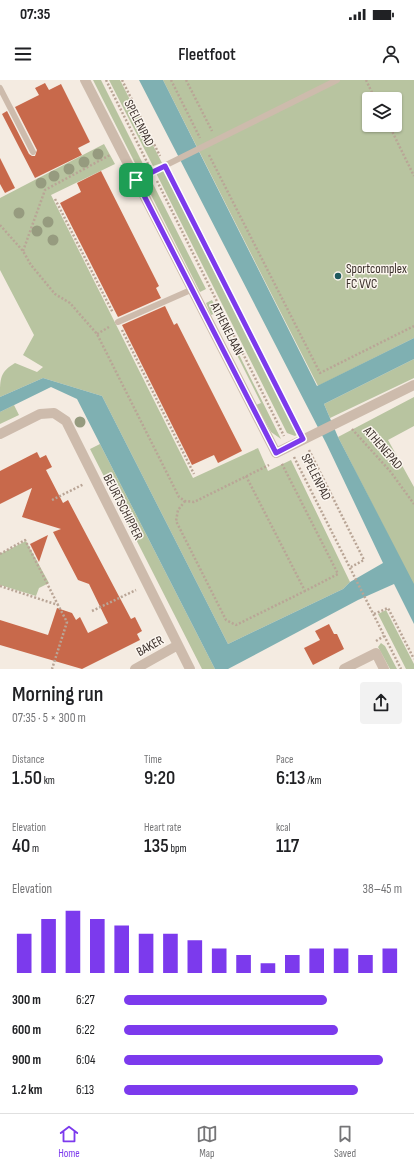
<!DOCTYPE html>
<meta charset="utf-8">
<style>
:root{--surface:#fff;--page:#f2f2f2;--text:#202124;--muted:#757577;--line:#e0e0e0;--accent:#7c3aed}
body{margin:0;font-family:"Sofia Sans Condensed",sans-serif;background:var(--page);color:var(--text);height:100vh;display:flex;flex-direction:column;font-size:15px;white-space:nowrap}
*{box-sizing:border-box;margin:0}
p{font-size:13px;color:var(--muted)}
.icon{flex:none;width:22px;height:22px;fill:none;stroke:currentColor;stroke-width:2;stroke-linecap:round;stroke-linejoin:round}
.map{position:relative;height:589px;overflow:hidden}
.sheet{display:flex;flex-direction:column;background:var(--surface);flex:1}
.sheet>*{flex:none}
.buttons{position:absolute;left:362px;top:12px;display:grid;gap:8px}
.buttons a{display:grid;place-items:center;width:40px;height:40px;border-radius:4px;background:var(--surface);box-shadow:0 1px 3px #0004;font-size:20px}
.pin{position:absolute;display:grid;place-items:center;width:34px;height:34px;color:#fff;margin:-17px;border-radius:8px;box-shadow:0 2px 6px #0006}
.round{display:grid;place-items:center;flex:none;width:42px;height:42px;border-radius:4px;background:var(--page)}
.overview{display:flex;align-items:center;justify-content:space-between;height:68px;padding:0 12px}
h1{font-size:22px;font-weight:600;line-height:30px}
.metrics{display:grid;grid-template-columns:repeat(3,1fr);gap:6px;height:68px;padding:4px 12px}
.metrics div{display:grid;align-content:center}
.metrics b{font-size:20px;font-weight:600}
.metrics small{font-size:11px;font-weight:400}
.metrics p{font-size:11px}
.chart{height:112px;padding:8px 12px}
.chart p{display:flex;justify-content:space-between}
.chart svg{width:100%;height:72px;margin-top:4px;stroke:var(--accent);stroke-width:6}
ul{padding:0 12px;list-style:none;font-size:13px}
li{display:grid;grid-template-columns:64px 48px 1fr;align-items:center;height:30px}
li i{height:10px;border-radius:5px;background:var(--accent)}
.status{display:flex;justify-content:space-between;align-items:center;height:28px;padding:0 20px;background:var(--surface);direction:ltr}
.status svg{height:11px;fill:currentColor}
header{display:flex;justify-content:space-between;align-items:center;height:52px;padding:0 12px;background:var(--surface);font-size:18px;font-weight:600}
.tab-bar{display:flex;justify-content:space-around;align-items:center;height:56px;border-top:1px solid var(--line);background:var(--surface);font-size:11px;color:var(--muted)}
.tab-bar a{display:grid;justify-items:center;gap:2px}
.tab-bar .active{color:var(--accent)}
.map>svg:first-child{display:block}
.green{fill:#b8c4a0;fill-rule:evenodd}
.water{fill:#7fb0b2}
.building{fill:#c8694b}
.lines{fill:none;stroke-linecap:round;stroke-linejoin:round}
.path{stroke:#b9a596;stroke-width:2.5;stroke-dasharray:2 2;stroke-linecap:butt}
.lane{stroke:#cdbbac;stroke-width:6}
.street{stroke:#cdbbac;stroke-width:10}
.tree{fill:#969b7f}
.route-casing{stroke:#fff;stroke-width:8}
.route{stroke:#7c3aed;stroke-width:5}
.poi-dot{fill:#1f5a5e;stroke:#fbf5ee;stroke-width:1.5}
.labels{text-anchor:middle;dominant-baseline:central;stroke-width:3;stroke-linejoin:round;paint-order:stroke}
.street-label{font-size:13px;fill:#3b302b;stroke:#fbf5ee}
.poi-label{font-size:13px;fill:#3b302b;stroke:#fbf5ee;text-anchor:start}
</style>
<div class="status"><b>07:35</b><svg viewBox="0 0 49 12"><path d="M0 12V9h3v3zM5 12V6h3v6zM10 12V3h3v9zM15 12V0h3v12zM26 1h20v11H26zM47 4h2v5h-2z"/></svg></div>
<header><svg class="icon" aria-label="menu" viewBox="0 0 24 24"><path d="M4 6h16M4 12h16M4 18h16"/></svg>Fleetfoot<svg class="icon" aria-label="person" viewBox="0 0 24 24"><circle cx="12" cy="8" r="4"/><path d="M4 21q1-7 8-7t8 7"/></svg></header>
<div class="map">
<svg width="414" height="589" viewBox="0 0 414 589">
<rect width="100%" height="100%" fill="#f4ebe1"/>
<path class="green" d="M 93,0 L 101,0 L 147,92 L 141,95 Z
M 109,0 L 120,0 L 162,83 L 153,86 Z
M 163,0 L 414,0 L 414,258 L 318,306 ZM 369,19 L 395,19 L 395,45 L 369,45 Z
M 104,64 L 115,84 L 51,115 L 193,398 L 258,368 L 268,391 L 291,380 L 350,502 L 343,509 L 228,564 L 102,316 L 43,298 L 0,317 C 0,298 0,292 15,283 L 37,292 L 43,287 L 23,275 L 34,255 L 0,190 L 0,118 Z
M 165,89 L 298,354 L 295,356 L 287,353 L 156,93 Z
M 149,96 L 206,209 L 200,212 L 143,99 Z
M 212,220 L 281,359 L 271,352 L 256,325 L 261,323 L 216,233 L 211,235 L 206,223 Z
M 414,279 L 414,298 L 330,338 L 324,324 Z
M 414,317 L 414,346 L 388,360 L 414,407 L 414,506 L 338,357 Z
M 14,325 L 19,335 L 0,344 L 0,332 Z
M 100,364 L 215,589 L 202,589 L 90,369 Z
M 26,461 L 49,503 L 39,508 L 36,516 L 0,505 L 0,474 Z
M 386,530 L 414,584 L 414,589 L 406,589 L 378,534 Z
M 381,563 L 385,566 L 397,589 L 390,589 L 378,567 Z"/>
<path class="water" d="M 139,0 L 163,0 L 317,306 L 414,258 L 414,279 L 324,324 L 338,357 L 414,504 L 414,544 L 394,504 L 358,520 L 228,589 L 215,589 L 77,319 L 51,307 L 0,332 L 0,317 L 43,298 L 102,316 L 228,564 L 343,509 L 350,502 L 383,483 L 326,363 Z"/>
<path class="building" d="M 45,3 L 49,10 L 61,4 L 90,62 L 78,68 L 82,75 L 35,98 L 2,34 L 7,31 L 29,74 L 32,76 L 35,76 L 37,70 L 15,27 L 39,15 L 35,8 Z
M 0,78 L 15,108 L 5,113 L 0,104 Z
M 101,91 L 159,206 L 156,208 L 161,218 L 118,237 L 60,123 L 81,112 L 77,103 Z
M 165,226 L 174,245 L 177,243 L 242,371 L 218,383 L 214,375 L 192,385 L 122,245 Z
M 37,372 L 40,378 L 46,375 L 52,387 L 46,390 L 63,423 L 68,420 L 131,539 L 135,537 L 142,551 L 137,554 L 140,560 L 82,589 L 0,565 L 0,540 L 48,555 L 57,528 L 72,533 L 76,540 L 80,537 L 88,553 L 108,543 L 89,504 L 78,500 L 53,452 L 61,449 L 22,437 L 32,408 L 0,424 L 0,391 Z
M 48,455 L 39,482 L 30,464 Z
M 329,544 L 334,554 L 337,554 L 344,569 L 313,585 L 304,568 L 320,560 L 315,551 Z"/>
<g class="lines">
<path class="path" d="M 106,0 L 148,84
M 122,0 L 160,76
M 171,0 L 200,58
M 186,0 L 212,51
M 366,0 L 375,19
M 389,45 L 414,96
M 209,75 L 320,293 L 414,246
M 169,93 L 298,350
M 157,101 L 284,356
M 55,119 L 113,233
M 0,145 L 23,171 L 31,185 L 55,214 L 70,223 L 97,254 L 179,417 L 185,421 L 194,422 L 269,385
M 23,171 L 45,110 L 110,75
M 122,250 L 194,394
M 97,254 L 109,247
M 352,349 L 390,391 L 414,424
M 309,370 L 364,480 L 351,487
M 294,377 L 401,589
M 246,396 L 305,511 L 338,494 L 281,382
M 52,420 L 84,404
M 185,421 L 178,430 L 176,441 L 226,540 L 236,545 L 305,511
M 0,474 L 25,460 L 58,525
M 0,506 L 58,525 L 67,542 L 52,589
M 92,531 L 136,510
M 374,534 L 388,528 L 414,579
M 376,561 L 384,556"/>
<path class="lane" d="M 0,8 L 33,72
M 136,100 L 337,0
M 118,242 L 193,209"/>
<path class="street" d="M 85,0 L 276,373 L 414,305
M 0,354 L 40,334 L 54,333 L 66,341 L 190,589
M 135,589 L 178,565
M 344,589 L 376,573 L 384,589"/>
</g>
<g class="tree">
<circle cx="98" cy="74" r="5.5"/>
<circle cx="84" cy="82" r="5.5"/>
<circle cx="69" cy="89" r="5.5"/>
<circle cx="54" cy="96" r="5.5"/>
<circle cx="41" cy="103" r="5.5"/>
<circle cx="19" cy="133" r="5.5"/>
<circle cx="48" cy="142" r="5.5"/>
<circle cx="37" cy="151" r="5.5"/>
<circle cx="53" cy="160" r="5.5"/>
<circle cx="80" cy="342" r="5.5"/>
</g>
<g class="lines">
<defs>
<path id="route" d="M 165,86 L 303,359 L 276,373 L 136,100 Z"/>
</defs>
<use href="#route" class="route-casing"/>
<use href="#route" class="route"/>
</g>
<circle class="poi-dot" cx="338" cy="196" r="4"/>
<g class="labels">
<g class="street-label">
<text transform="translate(139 43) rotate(63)">SPELENPAD</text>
<text transform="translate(227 249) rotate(63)">ATHENELAAN</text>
<text transform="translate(383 368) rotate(49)">ATHENEPAD</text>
<text transform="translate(316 397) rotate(63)">SPELENPAD</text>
<text transform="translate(123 427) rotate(63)">BEURTSCHIPPER</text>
<text transform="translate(150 566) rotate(-29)">BAKER</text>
</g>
<g class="poi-label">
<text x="346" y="189">Sportcomplex<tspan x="346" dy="15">FC VVC</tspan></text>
</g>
</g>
</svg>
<div class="buttons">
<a><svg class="icon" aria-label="layers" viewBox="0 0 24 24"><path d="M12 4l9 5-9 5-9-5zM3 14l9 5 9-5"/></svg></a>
</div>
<div class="pin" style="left:136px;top:100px;background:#1e9e55"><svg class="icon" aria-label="arrive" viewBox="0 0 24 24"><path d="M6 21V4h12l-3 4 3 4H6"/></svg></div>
</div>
<section class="sheet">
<div class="overview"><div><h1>Morning run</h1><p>07:35 · 5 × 300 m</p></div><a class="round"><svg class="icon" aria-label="share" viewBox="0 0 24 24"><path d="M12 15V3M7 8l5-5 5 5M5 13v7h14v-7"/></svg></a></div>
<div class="metrics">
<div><p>Distance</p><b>1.50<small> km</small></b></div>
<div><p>Time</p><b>9:20</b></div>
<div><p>Pace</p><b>6:13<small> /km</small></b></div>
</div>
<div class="metrics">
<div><p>Elevation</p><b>40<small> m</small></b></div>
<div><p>Heart rate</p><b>135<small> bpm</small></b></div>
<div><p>kcal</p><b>117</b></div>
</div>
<div class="chart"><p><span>Elevation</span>38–45 m</p>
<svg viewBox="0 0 160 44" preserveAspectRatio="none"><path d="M5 44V20M15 44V11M25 44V6M35 44V11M45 44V15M55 44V20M65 44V20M75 44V24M85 44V29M95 44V33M105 44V38M115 44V33M125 44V29M135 44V29M145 44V33M155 44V29"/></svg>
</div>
<ul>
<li><b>300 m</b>6:27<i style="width:73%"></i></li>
<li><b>600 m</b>6:22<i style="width:77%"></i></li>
<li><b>900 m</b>6:04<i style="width:93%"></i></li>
<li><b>1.2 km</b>6:13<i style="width:84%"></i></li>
</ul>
</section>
<nav class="tab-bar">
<a class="active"><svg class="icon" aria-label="home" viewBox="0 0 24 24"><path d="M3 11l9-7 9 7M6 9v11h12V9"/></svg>Home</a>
<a><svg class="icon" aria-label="map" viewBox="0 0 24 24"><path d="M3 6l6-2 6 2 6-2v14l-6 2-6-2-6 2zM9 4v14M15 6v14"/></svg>Map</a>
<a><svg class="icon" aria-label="saved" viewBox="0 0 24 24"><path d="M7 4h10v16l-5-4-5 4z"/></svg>Saved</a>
</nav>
